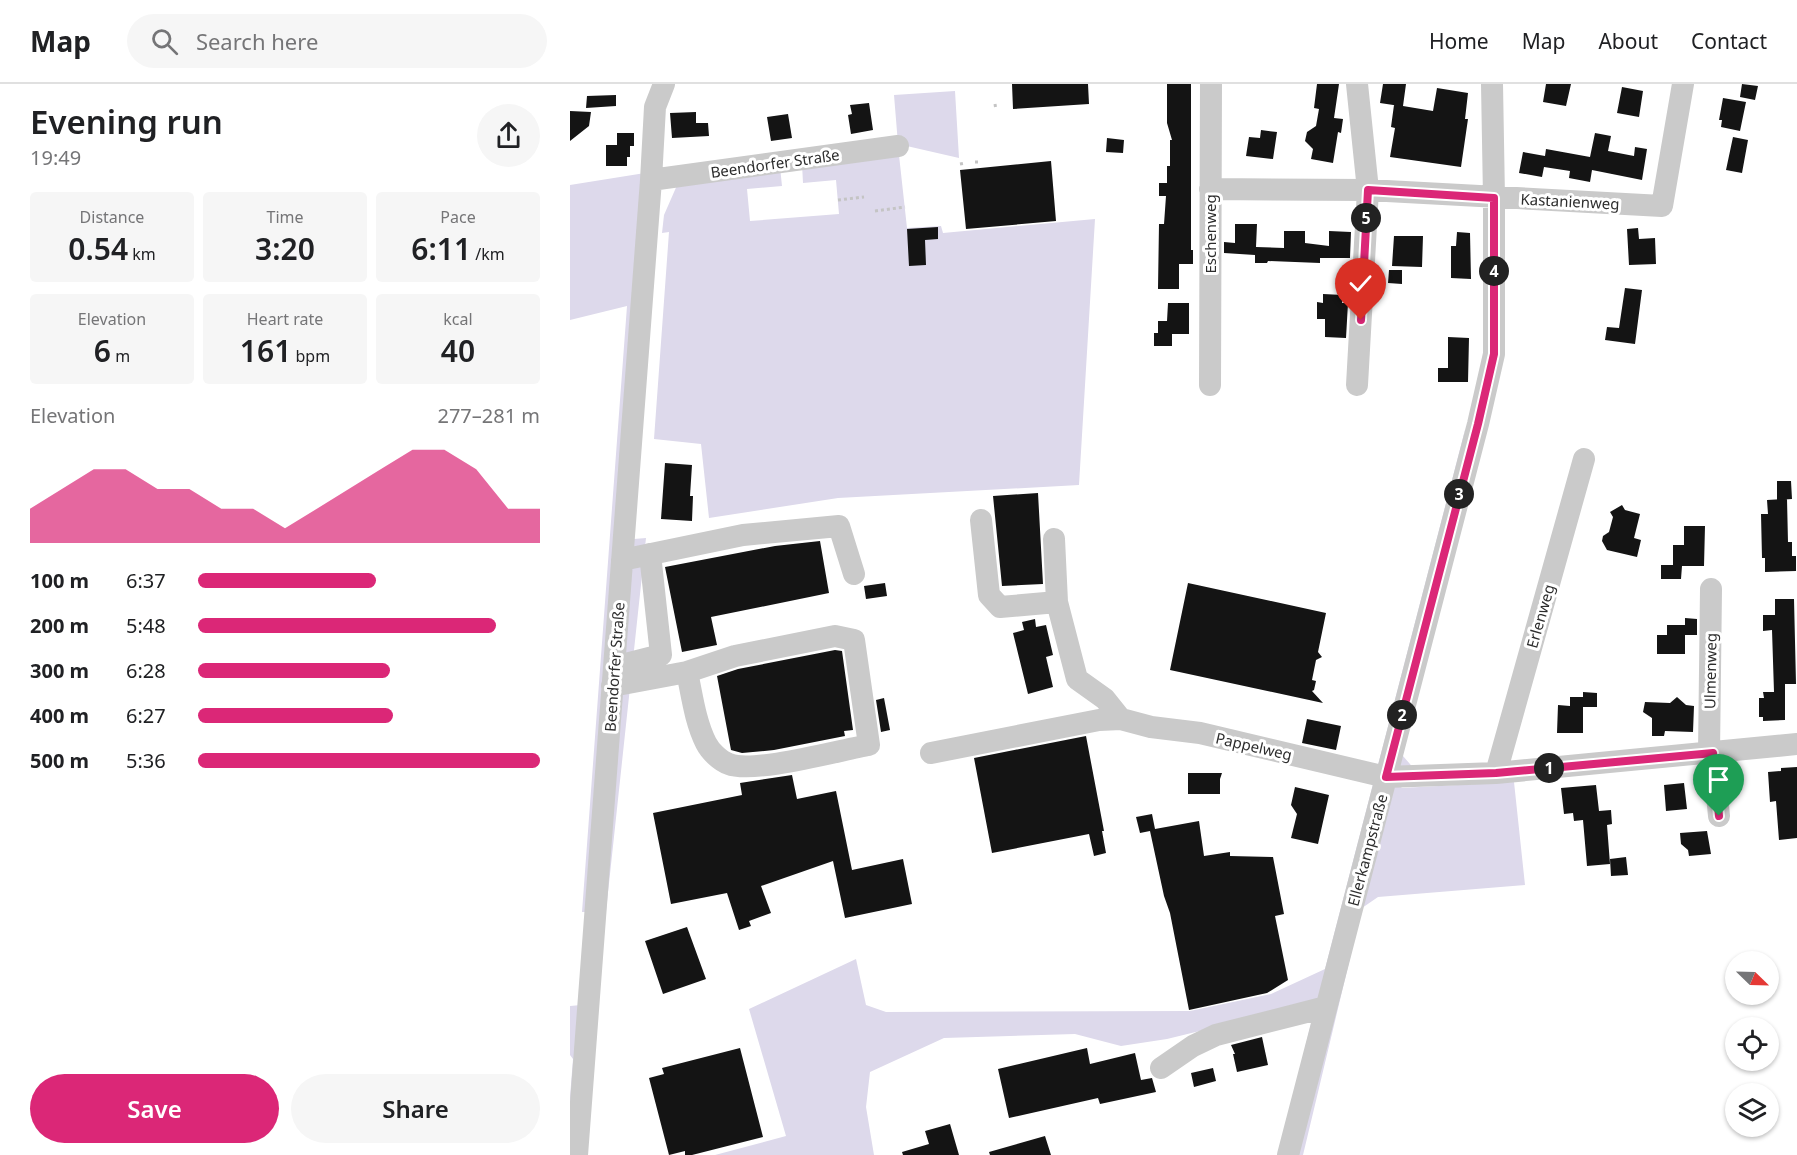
<!DOCTYPE html>
<meta charset="utf-8">
<style>
:root{--surface:#fff;--page:#f6f6f6;--text:#202124;--muted:#757577;--line:#e0e0e0;--accent:#db2777}
body{margin:0;font-family:"Noto Sans",sans-serif;background:var(--page);color:var(--text);height:100vh;display:flex;flex-direction:column;font-size:22px;white-space:nowrap}
*{box-sizing:border-box;margin:0}
p{font-size:20px;color:var(--muted)}
.icon{flex:none;width:33px;height:33px;fill:none;stroke:currentColor;stroke-width:2;stroke-linecap:round;stroke-linejoin:round}
.map{position:relative;flex:1;overflow:hidden}
.details{display:flex;flex-direction:column;background:var(--surface);width:570px}
.details>*{flex:none}
.needle{width:39px;rotate:113deg}
.buttons{position:absolute;left:1155px;top:867px;display:grid;gap:12px}
.buttons a{display:grid;place-items:center;width:54px;height:54px;border-radius:50%;background:var(--surface);box-shadow:0 2px 4px #0004;font-size:30px}
.pin{position:absolute;display:grid;place-items:center;width:51px;height:51px;color:#fff;margin:-62px -26px;border-radius:50% 50% 50% 0;rotate:-45deg;box-shadow:0 0 6px #0007}
.pin .icon{rotate:45deg}
.km{position:absolute;width:30px;height:30px;margin:-15px;border-radius:50%;background:#222;color:#fff;font-size:16px;line-height:30px;text-align:center}
.round{display:grid;place-items:center;flex:none;width:63px;height:63px;border-radius:32px;background:var(--page)}
.summary{display:flex;align-items:center;justify-content:space-between;height:102px;padding:0 30px}
h1{font-size:33px;font-weight:600;line-height:45px}
.metrics{display:grid;grid-template-columns:repeat(3,1fr);gap:9px;height:102px;padding:6px 30px}
.metrics div{display:grid;align-content:center;border-radius:6px;background:var(--page);text-align:center}
.metrics b{font-size:30px;font-weight:600}
.metrics small{font-size:16px;font-weight:400}
.metrics p{font-size:16px}
.chart{height:168px;padding:12px 30px}
.chart p{display:flex;justify-content:space-between}
.chart svg{width:100%;height:108px;margin-top:6px;fill:var(--accent);opacity:.7}
.primary-button{display:flex;gap:12px;margin-top:auto;padding:12px 30px}
.primary-button a{flex:1;height:69px;border-radius:36px;background:var(--accent);color:#fff;font-size:24px;font-weight:600;line-height:69px;text-align:center}
.primary-button a+a{background:var(--page);color:var(--text)}
ul{padding:0 30px;list-style:none;font-size:20px}
li{display:grid;grid-template-columns:96px 72px 1fr;align-items:center;height:45px}
li i{height:15px;border-radius:8px;background:var(--accent)}
header{display:flex;align-items:center;gap:36px;box-sizing:border-box;height:84px;padding:0 30px;background:var(--surface);border-bottom:2px solid var(--line)}
header strong{font-size:28px}
nav{display:flex;gap:33px;margin-inline-start:auto;font-size:21px}
.search{width:420px;height:54px;background:var(--page);display:flex;align-items:center;gap:15px;box-sizing:border-box;padding:0 21px;border-radius:33px;color:var(--muted);font-size:22px}
main{display:flex;flex:1;min-height:0}
.map>svg:first-child{display:block}
.green{fill:#ddd9eb}
.building{fill:#141414}
.lines{fill:none;stroke-linecap:round;stroke-linejoin:round}
.path{stroke:#c4c4c4;stroke-width:3;stroke-dasharray:3 3;stroke-linecap:butt}
.minor{stroke:#cacaca;stroke-width:22}
.route-casing{stroke:#fff;stroke-width:12}
.route{stroke:#db2777;stroke-width:8}
.labels{text-anchor:middle;dominant-baseline:central;stroke-width:6;stroke-linejoin:round;paint-order:stroke}
.street-label{font-size:15px;fill:#2d2d2d;stroke:#fff}
</style>
<header>
<strong>Map</strong>
<div class="search"><svg class="icon" aria-label="search" viewBox="0 0 24 24"><circle cx="10" cy="10" r="6"/><path d="M15 15l6 6"/></svg>Search here</div>
<nav><a>Home</a><a>Map</a><a>About</a><a>Contact</a></nav>
</header>
<main>
<section class="details">
<div class="summary"><div><h1>Evening run</h1><p>19:49</p></div><a class="round"><svg class="icon" aria-label="share" viewBox="0 0 24 24"><path d="M12 15V3M7 8l5-5 5 5M5 13v7h14v-7"/></svg></a></div>
<div class="metrics">
<div><p>Distance</p><b>0.54<small> km</small></b></div>
<div><p>Time</p><b>3:20</b></div>
<div><p>Pace</p><b>6:11<small> /km</small></b></div>
</div>
<div class="metrics">
<div><p>Elevation</p><b>6<small> m</small></b></div>
<div><p>Heart rate</p><b>161<small> bpm</small></b></div>
<div><p>kcal</p><b>40</b></div>
</div>
<div class="chart"><p><span>Elevation</span>277–281 m</p>
<svg viewBox="0 0 160 44" preserveAspectRatio="none"><path d="M0 44V30L10 22L20 14L30 14L40 22L50 22L60 30L70 30L80 38L90 30L100 22L110 14L120 6L130 6L140 14L150 30L160 30V44z"/></svg>
</div>
<ul>
<li><b>100 m</b>6:37<i style="width:52%"></i></li>
<li><b>200 m</b>5:48<i style="width:87%"></i></li>
<li><b>300 m</b>6:28<i style="width:56%"></i></li>
<li><b>400 m</b>6:27<i style="width:57%"></i></li>
<li><b>500 m</b>5:36<i style="width:100%"></i></li>
</ul>
<div class="primary-button"><a>Save</a><a>Share</a></div>
</section>
<div class="map">
<svg width="1227" height="1071" viewBox="0 0 1227 1071">
<rect width="100%" height="100%" fill="#fff"/>
<path class="green" d="M 385,7 L 389,74 L 328,60 L 324,11 Z
M 328,62 L 337,144 L 371,142 L 373,149 L 525,135 L 509,401 L 268,414 L 139,434 L 131,360 L 84,355 L 99,148 L 92,149 L 94,131 L 108,99 L 210,83 L 212,102 L 177,105 L 180,137 L 269,130 L 266,96 L 233,99 L 232,80 Z
M 75,89 L 64,455 L 76,454 L 22,958 L 0,1071 L 0,1013 L 3,975 L 0,971 L 0,922 L 11,921 L 16,828 L 12,828 L 57,222 L 0,236 L 0,101 Z
M 896,342 L 833,659 L 833,672 L 846,687 L 831,704 L 944,698 L 955,801 L 808,813 L 792,824 L 733,1071 L 709,1071 L 747,915 L 691,932 L 597,955 L 551,962 L 505,950 L 374,954 L 300,988 L 296,1023 L 304,1071 L 145,1071 L 216,1052 L 179,925 L 286,875 L 296,921 L 316,928 L 620,927 L 701,910 L 755,885 Z"/>
<path class="building" d="M 442,0 L 518,0 L 519,20 L 443,25 Z
M 597,0 L 621,0 L 621,166 L 623,166 L 623,180 L 609,180 L 609,205 L 588,205 L 589,140 L 594,140 L 596,112 L 589,112 L 589,99 L 597,99 L 597,82 L 600,82 L 600,56 L 602,56 L 597,39 Z
M 747,0 L 769,0 L 764,34 L 773,35 L 771,49 L 768,48 L 763,79 L 741,75 L 743,65 L 735,57 L 737,48 L 746,42 L 749,25 L 744,24 Z
M 813,0 L 836,0 L 833,22 L 863,27 L 867,4 L 898,9 L 895,35 L 898,35 L 891,83 L 820,73 L 825,44 L 821,43 L 824,21 L 830,22 L 810,19 Z
M 976,0 L 1001,0 L 996,22 L 973,18 Z
M 1172,0 L 1188,2 L 1185,16 L 1170,13 Z
M 1052,3 L 1073,7 L 1069,33 L 1047,29 Z
M 46,11 L 46,22 L 16,24 L 17,12 Z
M 1153,14 L 1176,18 L 1170,47 L 1151,43 L 1152,36 L 1149,36 Z
M 299,19 L 303,46 L 281,50 L 278,31 L 282,30 L 280,21 Z
M 0,27 L 21,28 L 19,42 L 0,57 Z
M 126,28 L 126,39 L 138,39 L 139,52 L 102,54 L 100,29 Z
M 218,30 L 222,54 L 201,57 L 197,33 Z
M 691,46 L 707,48 L 703,75 L 676,72 L 679,53 L 690,54 Z
M 47,49 L 64,49 L 64,62 L 60,62 L 60,73 L 57,73 L 57,82 L 36,82 L 36,61 L 47,61 Z
M 1025,49 L 1041,52 L 1038,67 L 1064,72 L 1065,63 L 1077,65 L 1072,96 L 1022,86 L 1020,98 L 999,94 L 1000,87 L 974,83 L 972,93 L 949,89 L 953,68 L 975,72 L 976,65 L 1020,73 Z
M 1163,53 L 1178,56 L 1172,89 L 1156,86 Z
M 537,54 L 554,56 L 553,69 L 536,68 Z
M 481,77 L 486,137 L 396,145 L 390,86 Z
M 665,140 L 687,140 L 686,163 L 714,164 L 714,147 L 735,147 L 735,159 L 759,162 L 759,147 L 781,148 L 780,174 L 750,174 L 750,179 L 698,177 L 697,179 L 685,179 L 685,171 L 654,169 L 654,158 L 665,159 Z
M 368,143 L 368,155 L 355,156 L 356,181 L 339,182 L 337,145 Z
M 1068,144 L 1069,155 L 1085,154 L 1086,180 L 1059,181 L 1057,145 Z
M 887,148 L 900,149 L 901,195 L 881,194 L 881,162 L 886,162 Z
M 824,152 L 853,152 L 852,183 L 822,182 Z
M 819,186 L 832,186 L 832,200 L 818,199 Z
M 1055,204 L 1072,206 L 1065,260 L 1035,256 L 1037,243 L 1049,244 Z
M 753,210 L 773,211 L 772,219 L 778,219 L 776,254 L 755,253 L 755,235 L 747,235 L 747,218 L 753,219 Z
M 598,219 L 619,219 L 619,250 L 602,250 L 602,262 L 584,262 L 584,249 L 588,249 L 588,237 L 597,237 Z
M 878,253 L 899,254 L 898,298 L 868,298 L 868,284 L 878,284 Z
M 95,379 L 122,381 L 120,412 L 123,412 L 122,437 L 91,435 Z
M 1207,397 L 1221,397 L 1222,415 L 1207,416 Z
M 468,409 L 473,500 L 432,502 L 423,412 Z
M 1217,415 L 1218,458 L 1222,458 L 1222,472 L 1226,472 L 1226,487 L 1195,488 L 1195,474 L 1192,474 L 1191,430 L 1198,430 L 1197,416 Z
M 1052,421 L 1055,426 L 1070,430 L 1064,454 L 1071,456 L 1067,473 L 1037,466 L 1032,457 L 1033,452 L 1039,448 L 1043,433 L 1040,428 Z
M 1114,442 L 1135,442 L 1134,482 L 1112,482 L 1111,495 L 1091,495 L 1091,481 L 1103,481 L 1103,461 L 1114,461 Z
M 250,457 L 259,509 L 141,533 L 147,561 L 112,568 L 95,483 L 205,462 Z
M 315,499 L 317,512 L 296,515 L 294,502 Z
M 618,499 L 756,529 L 748,568 L 752,573 L 746,576 L 742,596 L 746,597 L 744,606 L 742,607 L 753,619 L 600,586 Z
M 1205,515 L 1224,515 L 1226,600 L 1215,600 L 1215,636 L 1193,637 L 1193,633 L 1189,633 L 1189,614 L 1194,614 L 1193,608 L 1204,608 L 1202,546 L 1193,547 L 1193,531 L 1205,531 Z
M 1115,534 L 1127,535 L 1127,551 L 1115,551 L 1115,570 L 1087,570 L 1087,551 L 1097,551 L 1097,541 L 1115,541 Z
M 465,535 L 466,543 L 476,541 L 483,571 L 476,573 L 483,603 L 458,610 L 443,549 L 454,546 L 452,538 Z
M 265,566 L 272,567 L 283,646 L 274,647 L 275,652 L 204,666 L 172,669 L 161,666 L 147,592 L 168,585 Z
M 1013,608 L 1027,609 L 1027,623 L 1013,623 L 1013,649 L 987,649 L 988,621 L 1000,622 L 1000,613 L 1013,613 Z
M 1107,613 L 1116,621 L 1124,622 L 1123,648 L 1095,647 L 1094,652 L 1082,652 L 1082,634 L 1073,628 L 1075,618 L 1100,619 Z
M 314,614 L 320,646 L 311,648 L 306,616 Z
M 737,635 L 771,642 L 766,666 L 732,659 Z
M 516,652 L 534,747 L 532,747 L 536,769 L 524,772 L 519,750 L 422,769 L 404,674 Z
M 1227,683 L 1227,754 L 1209,756 L 1206,717 L 1200,718 L 1198,688 L 1211,687 L 1211,684 Z
M 618,689 L 652,689 L 650,695 L 650,710 L 618,710 Z
M 222,691 L 227,715 L 266,707 L 282,786 L 333,775 L 342,820 L 275,834 L 263,777 L 191,802 L 201,829 L 179,837 L 181,842 L 169,846 L 157,809 L 101,820 L 83,729 L 172,711 L 170,699 Z
M 1114,699 L 1117,725 L 1096,727 L 1094,701 Z
M 1026,701 L 1029,727 L 1041,726 L 1042,740 L 1037,741 L 1040,780 L 1017,782 L 1013,736 L 1004,737 L 1003,729 L 994,730 L 991,704 Z
M 725,703 L 759,711 L 748,760 L 721,754 L 727,730 L 721,721 Z
M 582,730 L 585,745 L 629,737 L 634,772 L 660,768 L 660,772 L 703,773 L 714,830 L 705,832 L 718,896 L 697,909 L 619,926 L 600,829 L 594,812 L 580,747 L 570,749 L 566,733 Z
M 1137,747 L 1141,770 L 1119,772 L 1118,766 L 1111,760 L 1110,749 Z
M 1056,773 L 1058,791 L 1041,792 L 1040,775 Z
M 117,843 L 136,895 L 93,910 L 75,857 Z
M 692,953 L 698,981 L 667,988 L 663,970 L 665,970 L 661,961 Z
M 170,964 L 193,1053 L 122,1071 L 115,1071 L 115,1067 L 99,1071 L 79,994 L 94,990 L 92,984 Z
M 517,964 L 520,980 L 565,969 L 571,996 L 582,994 L 586,1008 L 530,1020 L 528,1014 L 439,1034 L 428,985 Z
M 643,984 L 646,997 L 624,1003 L 621,989 Z
M 380,1040 L 389,1071 L 333,1071 L 332,1068 L 359,1060 L 355,1047 Z
M 475,1052 L 481,1071 L 420,1071 L 419,1068 Z"/>
<g class="lines">
<path class="path" d="M 425,20 L 426,26
M 405,78 L 411,78
M 390,80 L 395,79
M 268,116 L 294,113
M 305,127 L 335,123"/>
<path class="minor" d="M 787,0 L 798,106 L 787,301
M 81,96 L 328,62
M 640,105 L 798,106 L 1092,122 L 1113,0
M 640,301 L 641,0
M 411,436 L 419,511 L 430,523 L 487,518
M 484,455 L 487,518 L 507,595 L 535,615 L 551,635
M 52,476 L 173,451 L 269,442 L 284,490
M 44,583 L 91,571 L 80,470
M 42,602 L 117,588 C 122,611 125,637 136,659 C 140,667 150,677 159,680 C 183,690 270,666 299,661 L 284,556 L 265,552 L 165,572 L 117,588
M 361,669 L 529,636 L 551,635 L 581,643 L 630,649 L 816,693 L 926,689 L 1227,660
M 1139,669 L 1141,505
M 1143,669 L 1149,732
M 926,689 L 1014,375
M 591,984 L 623,962 L 646,951 L 756,923
M 7,1071 L 81,96 L 85,23 L 94,0
M 718,1071 L 908,340 L 924,270 L 924,114 L 922,0"/>
</g>
<g class="lines">
<defs>
<path id="route" d="M 791,236 L 798,106 L 924,114 L 924,270 L 908,340 L 816,693 L 926,689 L 1143,669 L 1149,732"/>
</defs>
<use href="#route" class="route-casing"/>
<use href="#route" class="route"/>
</g>
<g class="labels">
<g class="street-label">
<text transform="translate(205 79) rotate(-8)">Beendorfer Straße</text>
<text transform="translate(1000 117) rotate(3)">Kastanienweg</text>
<text transform="translate(640 150) rotate(-90)">Eschenweg</text>
<text transform="translate(970 532) rotate(-74)">Erlenweg</text>
<text transform="translate(44 583) rotate(-86)">Beendorfer Straße</text>
<text transform="translate(1140 587) rotate(-89)">Ulmenweg</text>
<text transform="translate(684 662) rotate(13)">Pappelweg</text>
<text transform="translate(797 766) rotate(-75)">Ellerkampstraße</text>
</g>
</g>
</svg>
<div class="buttons">
<a><svg class="needle" viewBox="-14 -14 28 28"><path d="M0-13l5 13h-10z" fill="#e53935"/><path d="M0 13l5-13h-10z" fill="#757577"/></svg></a>
<a><svg class="icon" aria-label="locate" viewBox="0 0 24 24"><circle cx="12" cy="12" r="6"/><path d="M12 2v4M12 18v4M2 12h4M18 12h4"/></svg></a>
<a><svg class="icon" aria-label="layers" viewBox="0 0 24 24"><path d="M12 4l9 5-9 5-9-5zM3 14l9 5 9-5"/></svg></a>
</div>
<div class="pin" style="left:1149px;top:732px;background:#1e9e55"><svg class="icon" aria-label="arrive" viewBox="0 0 24 24"><path d="M6 21V4h12l-3 4 3 4H6"/></svg></div>
<div class="pin" style="left:791px;top:236px;background:#d93025"><svg class="icon" aria-label="check" viewBox="0 0 24 24"><path d="M5 12l5 5 9-10"/></svg></div>
<b class="km" style="left:979px;top:684px">1</b>
<b class="km" style="left:832px;top:631px">2</b>
<b class="km" style="left:889px;top:410px">3</b>
<b class="km" style="left:924px;top:187px">4</b>
<b class="km" style="left:796px;top:134px">5</b>
</div>
</main>
